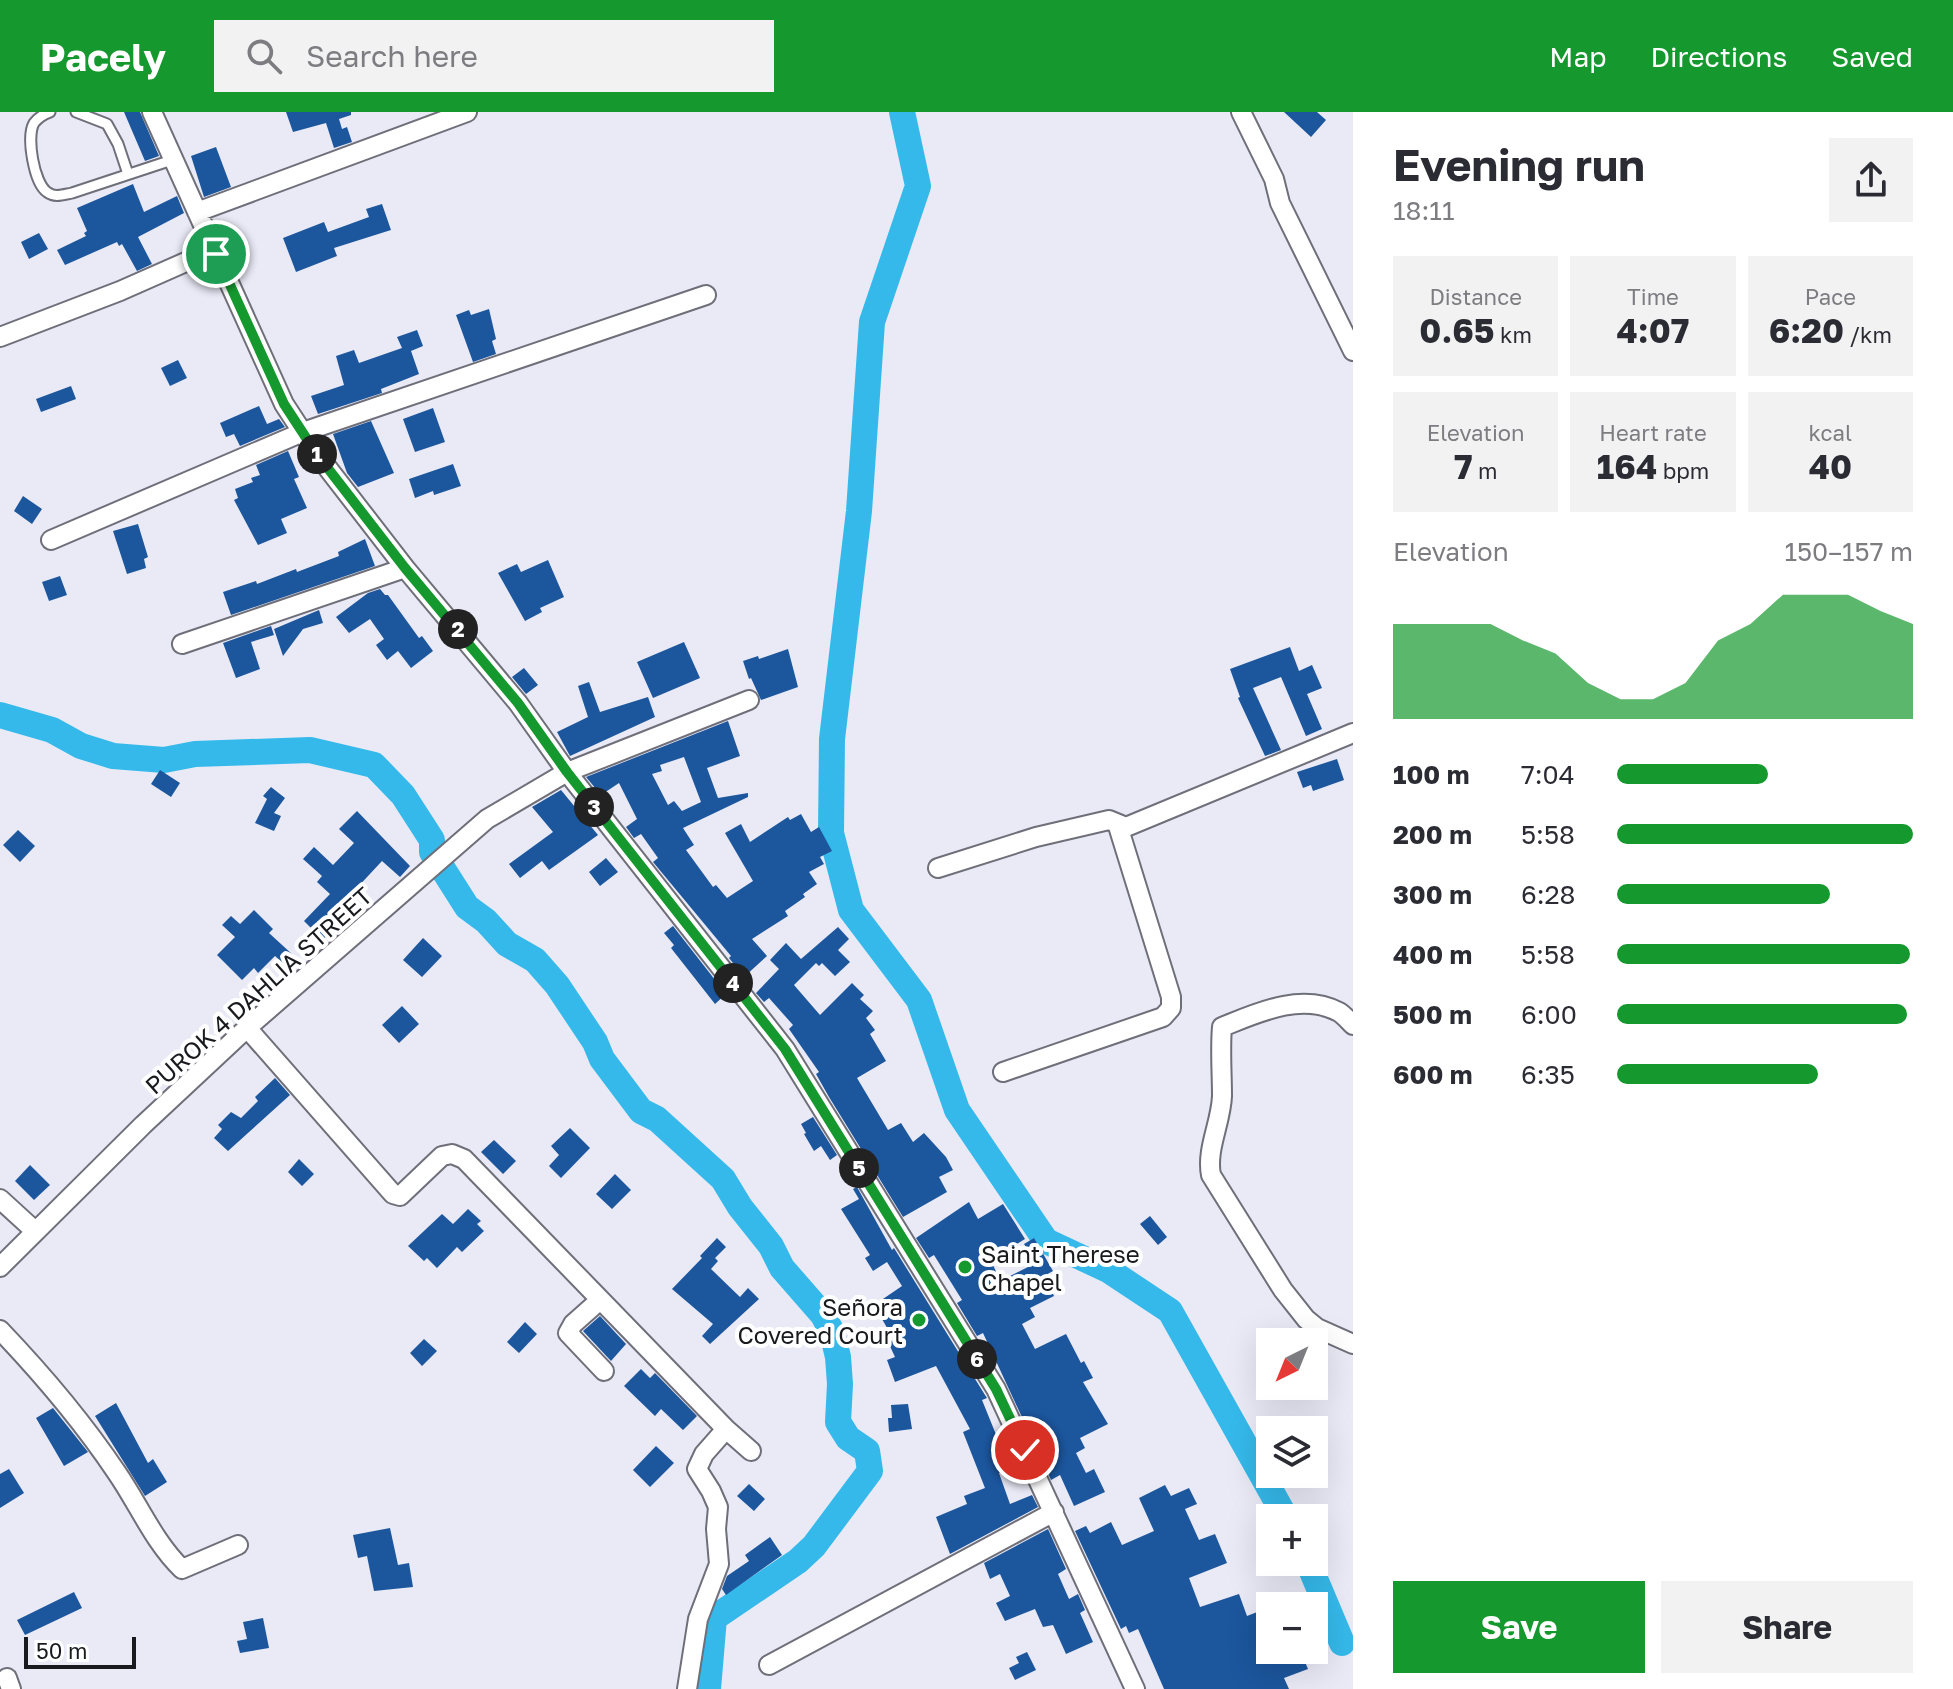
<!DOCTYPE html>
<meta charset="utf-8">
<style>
:root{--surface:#fff;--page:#f2f2f3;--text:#2b2b33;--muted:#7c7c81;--accent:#15992e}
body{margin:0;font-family:"Golos Text",sans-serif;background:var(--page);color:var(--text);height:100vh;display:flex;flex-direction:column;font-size:30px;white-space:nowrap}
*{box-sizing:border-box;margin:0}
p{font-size:26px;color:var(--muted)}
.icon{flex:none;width:44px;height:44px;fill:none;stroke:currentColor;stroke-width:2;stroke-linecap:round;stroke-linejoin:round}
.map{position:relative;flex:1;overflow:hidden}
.drawer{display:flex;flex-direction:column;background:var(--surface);width:600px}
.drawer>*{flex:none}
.needle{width:52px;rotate:223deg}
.tools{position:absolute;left:1256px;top:1216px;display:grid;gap:16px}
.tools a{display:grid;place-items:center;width:72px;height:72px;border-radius:0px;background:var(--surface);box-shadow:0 8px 32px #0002;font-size:40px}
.scale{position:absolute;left:24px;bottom:20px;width:112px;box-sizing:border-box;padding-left:8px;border:4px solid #191a1e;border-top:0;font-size:22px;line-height:28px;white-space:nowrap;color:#191a1e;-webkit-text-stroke:6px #fff;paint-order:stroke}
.pin{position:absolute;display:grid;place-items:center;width:68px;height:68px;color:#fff;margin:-34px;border:4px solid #fff;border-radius:50%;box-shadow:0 2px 8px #0007}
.km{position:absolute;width:40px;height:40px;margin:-20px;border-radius:50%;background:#222;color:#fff;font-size:22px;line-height:40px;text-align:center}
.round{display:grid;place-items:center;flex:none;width:84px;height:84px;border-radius:0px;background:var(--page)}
.overview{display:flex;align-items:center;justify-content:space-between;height:136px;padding:0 40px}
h1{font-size:44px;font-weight:700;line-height:60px}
.stats{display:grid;grid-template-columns:repeat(3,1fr);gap:12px;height:136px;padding:8px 40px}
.stats div{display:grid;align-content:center;border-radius:0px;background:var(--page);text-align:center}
.stats b{font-size:34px;font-weight:700}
.stats small{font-size:22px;font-weight:400}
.stats p{font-size:22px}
.chart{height:224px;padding:16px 40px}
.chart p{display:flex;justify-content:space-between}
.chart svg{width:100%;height:144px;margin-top:8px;fill:var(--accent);opacity:.7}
.action{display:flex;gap:16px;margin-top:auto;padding:16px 40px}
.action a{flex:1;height:92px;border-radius:0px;background:var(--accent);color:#fff;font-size:32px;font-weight:700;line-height:92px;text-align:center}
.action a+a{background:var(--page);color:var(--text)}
ul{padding:0 40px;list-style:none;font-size:26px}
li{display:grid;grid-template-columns:128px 96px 1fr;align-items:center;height:60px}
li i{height:20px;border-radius:10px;background:var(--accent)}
header{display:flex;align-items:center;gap:48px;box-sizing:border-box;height:112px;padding:0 40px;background:var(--accent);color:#fff}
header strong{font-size:38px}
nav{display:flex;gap:44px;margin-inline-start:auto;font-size:28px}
.search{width:560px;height:72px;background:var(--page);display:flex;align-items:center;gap:20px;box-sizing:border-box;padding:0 28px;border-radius:0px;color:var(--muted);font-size:30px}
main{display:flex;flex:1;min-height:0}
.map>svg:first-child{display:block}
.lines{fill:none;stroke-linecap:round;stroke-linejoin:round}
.river{stroke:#35b9ea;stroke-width:26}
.building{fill:#1c569d;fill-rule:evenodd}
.lane-casing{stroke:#6f6f7a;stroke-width:13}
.street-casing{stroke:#6f6f7a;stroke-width:22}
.lane{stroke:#fff;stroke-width:9}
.street{stroke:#fff;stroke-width:18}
.route-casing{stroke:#fff;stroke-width:16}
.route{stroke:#15992e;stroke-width:10}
.poi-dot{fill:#15992e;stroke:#fff;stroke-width:3}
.labels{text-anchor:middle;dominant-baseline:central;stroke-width:8;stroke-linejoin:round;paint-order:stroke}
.street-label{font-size:24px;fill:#191a1e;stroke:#fff}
.poi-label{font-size:24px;fill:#191a1e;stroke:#fff;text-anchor:start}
</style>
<header>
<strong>Pacely</strong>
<div class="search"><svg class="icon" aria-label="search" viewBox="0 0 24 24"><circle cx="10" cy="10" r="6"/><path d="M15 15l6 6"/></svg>Search here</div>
<nav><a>Map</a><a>Directions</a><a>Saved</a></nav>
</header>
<main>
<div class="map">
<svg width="1353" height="1577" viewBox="0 0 1353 1577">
<rect width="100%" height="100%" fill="#e9eaf6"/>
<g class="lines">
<path class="river" d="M 902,0 L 918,74 L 872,210 L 859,399 L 832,627 L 831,721 L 851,798 L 919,888 L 957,998 L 1046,1129 L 1108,1158 L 1170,1199 L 1286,1406
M 0,603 L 52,618 L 81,634 L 113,644 L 164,648 L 195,642 L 310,638 L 374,653 L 403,683 L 432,728 L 432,740 L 467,795 L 486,809 L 507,832 L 535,848 L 557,873 L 595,930 L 602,947 L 641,999 L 657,1007 L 723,1067 L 740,1095 L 771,1134 L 782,1156 L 823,1203 L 832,1220 L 838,1245 L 840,1272 L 838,1310 L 848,1326 L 867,1339 L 870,1359 L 814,1434 L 798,1449 L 714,1506 L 708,1577
M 1308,1450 L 1342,1531"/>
</g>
<path class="building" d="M 124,0 L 140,0 L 159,44 L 145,49 Z
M 286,0 L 351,0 L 351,3 L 339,7 L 342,17 L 347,15 L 352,30 L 334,36 L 326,11 L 293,20 Z
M 1284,0 L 1317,0 L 1326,8 L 1311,25 Z
M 216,35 L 231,75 L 204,85 L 191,44 Z
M 133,72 L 144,100 L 177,84 L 184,101 L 138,125 L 152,152 L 137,159 L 122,132 L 119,134 L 117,130 L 65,153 L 57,138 L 86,124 L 84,121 L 87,119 L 77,96 Z
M 382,92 L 391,118 L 334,136 L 337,144 L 296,160 L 283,126 L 324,110 L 328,120 L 369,105 L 366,97 Z
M 39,121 L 48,137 L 29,147 L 21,130 Z
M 489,197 L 496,227 L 492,229 L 496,242 L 473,250 L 456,203 L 469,198 L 471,203 Z
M 417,218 L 423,234 L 411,239 L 419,262 L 381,277 L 382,281 L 318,302 L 311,284 L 344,273 L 336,244 L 354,238 L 359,251 L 402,236 L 397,225 Z
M 178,248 L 187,266 L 170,274 L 161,256 Z
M 71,274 L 76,287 L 41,300 L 36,287 Z
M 259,294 L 267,312 L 279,307 L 285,315 L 240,334 L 234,322 L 226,325 L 220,311 Z
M 433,296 L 445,330 L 415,340 L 403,307 Z
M 371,309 L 394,361 L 358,375 L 347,361 L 333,322 Z
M 288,339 L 299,365 L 294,367 L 307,396 L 281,407 L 287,421 L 258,433 L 234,388 L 238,386 L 235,377 L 253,370 L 251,366 L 260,363 L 256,353 Z
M 453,352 L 461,374 L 434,383 L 433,379 L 415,386 L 409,367 Z
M 23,384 L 42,397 L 32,412 L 14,399 Z
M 138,412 L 148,445 L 144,447 L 146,456 L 127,462 L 113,419 Z
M 365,427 L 375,454 L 231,503 L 223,480 L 256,469 L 257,472 L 296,457 L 297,460 L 339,444 L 338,440 Z
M 548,448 L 564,485 L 540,496 L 542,500 L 525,509 L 498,461 L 517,452 L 521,460 Z
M 60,464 L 67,483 L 49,489 L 42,470 Z
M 380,477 L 385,483 L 388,483 L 419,526 L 422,524 L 433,539 L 411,556 L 398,539 L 387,548 L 376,533 L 384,527 L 370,507 L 349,521 L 336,505 L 368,481 Z
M 319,498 L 323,511 L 303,517 L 283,544 L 274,517 Z
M 271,514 L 274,523 L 251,530 L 260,557 L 236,566 L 223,531 Z
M 684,530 L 700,566 L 653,586 L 637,550 Z
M 1290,535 L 1299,559 L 1312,553 L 1322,576 L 1307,582 L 1322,617 L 1306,624 L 1281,565 L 1253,576 L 1281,638 L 1265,644 L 1238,586 L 1240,585 L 1230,557 Z
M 788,537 L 798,575 L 761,588 L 751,566 L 749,567 L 743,549 L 758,544 L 759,547 Z
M 524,556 L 538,573 L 526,582 L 512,565 Z
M 589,570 L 600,600 L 648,585 L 655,605 L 570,644 L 557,620 L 588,605 L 578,574 Z
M 728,609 L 740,644 L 707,656 L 718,686 L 748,681 L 748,685 L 683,716 L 694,733 L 686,738 L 713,775 L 716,773 L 727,786 L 753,769 L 725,721 L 741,712 L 750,730 L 788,705 L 790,708 L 801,702 L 811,720 L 819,715 L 832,739 L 820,745 L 824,752 L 809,760 L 817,772 L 803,782 L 805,785 L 785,799 L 788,804 L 752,827 L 767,844 L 744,865 L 729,846 L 731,844 L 653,750 L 658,746 L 641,722 L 634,726 L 626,715 L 637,707 L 619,671 L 601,683 L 586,665 ZM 684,645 L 701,690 L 682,699 L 674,689 L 668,693 L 652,662 L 662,659 L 660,653 Z
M 1337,647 L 1344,668 L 1313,679 L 1311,673 L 1303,676 L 1297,660 Z
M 160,658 L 180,671 L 171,685 L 151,672 Z
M 271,675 L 285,686 L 274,701 L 281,704 L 274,719 L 255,711 L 267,687 L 263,684 Z
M 561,678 L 598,723 L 549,758 L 542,749 L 520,766 L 509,752 L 553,720 L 532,695 Z
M 357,699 L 410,754 L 400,765 L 382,749 L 327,808 L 335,815 L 323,828 L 304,809 L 330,782 L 317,770 L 322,764 L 303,747 L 314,735 L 333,753 L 354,731 L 339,717 Z
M 18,718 L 35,734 L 20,750 L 3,733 Z
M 606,746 L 618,760 L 600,774 L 589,760 Z
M 254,798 L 273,817 L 269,821 L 293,843 L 284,852 L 275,844 L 258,861 L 254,856 L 242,868 L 217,843 L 235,825 L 222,813 L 231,804 L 240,812 Z
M 673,814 L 726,882 L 715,892 L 671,836 L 674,833 L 664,821 Z
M 838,815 L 849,827 L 838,838 L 850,850 L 835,864 L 822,851 L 819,854 L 816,851 L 794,873 L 820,903 L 852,871 L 864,883 L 860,887 L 873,899 L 866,906 L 875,918 L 870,922 L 886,949 L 857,966 L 888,1018 L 901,1011 L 913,1030 L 924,1021 L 946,1045 L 953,1058 L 939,1065 L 947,1080 L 903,1105 L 829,985 L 816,962 L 819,960 L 789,917 L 793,913 L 769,886 L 764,890 L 756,881 L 779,857 L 770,848 L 786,831 L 801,847 Z
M 423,826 L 442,844 L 422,865 L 403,848 Z
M 402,894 L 419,912 L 399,931 L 382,913 Z
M 275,966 L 290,983 L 228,1039 L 214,1026 L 222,1017 L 218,1013 L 231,1000 L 241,1006 L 258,989 L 255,985 Z
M 813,1005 L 837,1043 L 830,1048 L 821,1034 L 814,1039 L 804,1022 L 806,1021 L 801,1012 Z
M 570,1016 L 590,1036 L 561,1066 L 549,1054 L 559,1043 L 551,1034 Z
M 494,1028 L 516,1049 L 503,1062 L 481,1040 Z
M 299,1047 L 314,1062 L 302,1074 L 288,1060 Z
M 30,1053 L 50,1073 L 34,1088 L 15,1069 Z
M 615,1062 L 631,1078 L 612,1097 L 596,1082 Z
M 857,1075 L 892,1138 L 894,1136 L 985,1283 L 987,1286 L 982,1288 L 1010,1357 L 999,1361 L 1010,1392 L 1032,1383 L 1038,1395 L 950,1442 L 936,1405 L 967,1392 L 964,1384 L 985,1376 L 963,1320 L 970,1317 L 936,1254 L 895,1270 L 887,1248 L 895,1245 L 888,1230 L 894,1228 L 882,1207 L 889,1203 L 880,1189 L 902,1174 L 887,1150 L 873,1159 L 865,1146 L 870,1143 L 841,1097 L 859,1087 L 853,1077 Z
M 969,1090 L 978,1107 L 1003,1092 L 1025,1127 L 991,1148 L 1000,1169 L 1036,1151 L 1024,1132 L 1034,1126 L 1053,1159 L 1044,1164 L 1043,1162 L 1054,1184 L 1030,1196 L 1035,1205 L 1022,1212 L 1035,1237 L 1066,1222 L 1081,1251 L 1084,1249 L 1093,1266 L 1083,1270 L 1108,1312 L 1080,1326 L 1085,1336 L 1076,1341 L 1086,1361 L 1094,1357 L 1105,1380 L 1074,1394 L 1060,1363 L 1051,1368 L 983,1221 L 977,1224 L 957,1191 L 962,1188 L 934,1143 L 929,1146 L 916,1126 Z
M 468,1097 L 481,1109 L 477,1112 L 484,1119 L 462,1140 L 457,1135 L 437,1156 L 427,1146 L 424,1149 L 408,1134 L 442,1102 L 453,1112 Z
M 1150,1104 L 1167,1125 L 1158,1133 L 1140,1112 Z
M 717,1126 L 726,1135 L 715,1146 L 718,1149 L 711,1157 L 740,1185 L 748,1176 L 759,1187 L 710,1232 L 702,1224 L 713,1212 L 672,1177 L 702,1146 L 700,1144 Z
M 600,1204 L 626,1232 L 611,1249 L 583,1219 Z
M 525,1210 L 537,1222 L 519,1241 L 507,1230 Z
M 424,1227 L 437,1239 L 422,1254 L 410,1241 Z
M 641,1257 L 650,1266 L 655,1261 L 697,1304 L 683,1318 L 661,1297 L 655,1304 L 624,1274 Z
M 116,1291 L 148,1351 L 153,1347 L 167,1370 L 145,1384 L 95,1304 Z
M 908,1292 L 912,1317 L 889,1320 L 888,1306 L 892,1306 L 891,1293 Z
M 53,1296 L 88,1340 L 64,1354 L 36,1306 Z
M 656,1334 L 674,1351 L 650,1375 L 633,1358 Z
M 9,1357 L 24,1381 L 0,1396 L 0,1362 Z
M 749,1372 L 765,1387 L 754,1399 L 737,1384 Z
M 1165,1373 L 1171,1384 L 1189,1376 L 1197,1392 L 1185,1397 L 1199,1428 L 1215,1422 L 1227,1451 L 1189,1466 L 1200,1495 L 1239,1482 L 1247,1504 L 1270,1495 L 1270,1538 L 1300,1538 L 1308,1557 L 1284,1566 L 1289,1577 L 1164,1577 L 1138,1517 L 1129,1521 L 1126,1514 L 1121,1517 L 1075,1419 L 1086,1414 L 1090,1421 L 1111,1410 L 1122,1433 L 1154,1419 L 1139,1386 Z
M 390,1416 L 398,1453 L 409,1451 L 413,1475 L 374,1479 L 367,1444 L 358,1446 L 353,1423 Z
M 1048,1417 L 1066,1457 L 1058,1462 L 1069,1487 L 1078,1482 L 1085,1498 L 1080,1501 L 1093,1530 L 1066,1542 L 1053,1513 L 1043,1515 L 1035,1497 L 1005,1509 L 996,1491 L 1010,1484 L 1000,1462 L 990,1467 L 984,1451 Z
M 770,1425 L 782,1443 L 726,1483 L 722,1477 L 727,1464 L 749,1449 L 745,1443 Z
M 74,1480 L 82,1496 L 25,1523 L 17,1508 Z
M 263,1506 L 269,1536 L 240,1541 L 237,1529 L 247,1527 L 243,1510 Z
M 1027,1540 L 1036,1558 L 1015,1568 L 1009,1556 L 1019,1551 L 1016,1545 Z"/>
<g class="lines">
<defs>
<path id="lane" d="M 50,0 C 44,2 38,6 34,11 C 26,25 34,71 47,80 C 55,86 62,83 72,81 L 172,48
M 76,0 L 107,12 L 118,32 L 128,62"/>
<path id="street" d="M 152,0 L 284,292 L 316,341 L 405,456 L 518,591 L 567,660 L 785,937 L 996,1277 L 1135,1577
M 1241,0 L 1274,67 L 1280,91 L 1353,239
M 197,100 L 467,0
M 0,225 L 120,179 L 213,138
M 51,428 L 303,320 L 706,183
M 182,532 L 405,456
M 938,756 L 1036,725 L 1109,708 L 1126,715 L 1353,621
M 1353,913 C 1349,909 1344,903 1339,900 C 1301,880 1257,901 1222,915 C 1220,938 1222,961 1222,984 C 1221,1011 1206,1037 1211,1063 L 1283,1178 L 1306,1207 L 1317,1216 L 1353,1232
M 247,916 L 393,1082 L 400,1084 L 442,1044 L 452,1042 L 464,1047 L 726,1317 L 751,1339
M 1003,960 L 1163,905 L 1171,896 L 1171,885 L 1118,714
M 0,1087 L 35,1119
M 0,1155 L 143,1013 L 247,916 L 487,707 L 567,660 L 749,588
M 600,1188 L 573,1212 L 568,1221 L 604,1259
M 0,1218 C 43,1263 82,1309 117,1361 C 139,1393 154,1430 182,1457 L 238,1433
M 769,1553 L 1054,1400
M 7,1566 L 11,1577
M 687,1577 L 698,1507 L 719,1452 L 716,1417 L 718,1395 L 711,1379 L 697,1357 L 704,1342 L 726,1317"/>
</defs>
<use href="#lane" class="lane-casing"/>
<use href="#street" class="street-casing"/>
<use href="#lane" class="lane"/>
<use href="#street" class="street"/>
</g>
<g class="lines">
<defs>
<path id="route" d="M 216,142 L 284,292 L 316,341 L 405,456 L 518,591 L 567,660 L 785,937 L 996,1277 L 1025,1338"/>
</defs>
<use href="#route" class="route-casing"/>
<use href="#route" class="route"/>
</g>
<g class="poi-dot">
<circle cx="965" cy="1155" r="8"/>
<circle cx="919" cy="1208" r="8"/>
</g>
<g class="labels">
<g class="street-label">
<text transform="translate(258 878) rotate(-42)">PUROK 4 DAHLIA STREET</text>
</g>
<g class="poi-label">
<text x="981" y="1141">Saint Therese<tspan x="981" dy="28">Chapel</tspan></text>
<text x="903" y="1194" text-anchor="end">Señora<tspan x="903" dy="28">Covered Court</tspan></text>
</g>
</g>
</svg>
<div class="tools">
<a><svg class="needle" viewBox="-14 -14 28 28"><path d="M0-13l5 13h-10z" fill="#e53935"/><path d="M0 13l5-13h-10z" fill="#7c7c81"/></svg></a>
<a><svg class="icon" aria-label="layers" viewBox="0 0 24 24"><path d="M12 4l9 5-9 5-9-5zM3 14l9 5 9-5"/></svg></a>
<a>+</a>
<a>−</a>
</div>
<div class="scale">50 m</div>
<div class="pin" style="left:216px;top:142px;background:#1e9e55"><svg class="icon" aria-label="arrive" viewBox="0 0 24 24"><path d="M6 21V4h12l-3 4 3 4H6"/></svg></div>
<div class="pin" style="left:1025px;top:1338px;background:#d93025"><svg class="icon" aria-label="check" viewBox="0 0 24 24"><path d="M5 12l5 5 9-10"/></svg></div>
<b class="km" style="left:317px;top:342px">1</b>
<b class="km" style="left:458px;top:517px">2</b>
<b class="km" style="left:594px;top:695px">3</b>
<b class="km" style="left:733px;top:871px">4</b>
<b class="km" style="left:859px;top:1056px">5</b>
<b class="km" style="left:977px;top:1247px">6</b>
</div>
<section class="drawer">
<div class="overview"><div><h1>Evening run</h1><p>18:11</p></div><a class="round"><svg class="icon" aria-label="share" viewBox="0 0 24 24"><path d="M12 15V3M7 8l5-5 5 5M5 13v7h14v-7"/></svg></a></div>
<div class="stats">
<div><p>Distance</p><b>0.65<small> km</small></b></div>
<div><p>Time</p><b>4:07</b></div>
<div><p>Pace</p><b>6:20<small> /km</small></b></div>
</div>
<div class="stats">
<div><p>Elevation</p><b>7<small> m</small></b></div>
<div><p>Heart rate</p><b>164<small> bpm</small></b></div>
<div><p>kcal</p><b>40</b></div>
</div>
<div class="chart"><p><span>Elevation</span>150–157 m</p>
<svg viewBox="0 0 160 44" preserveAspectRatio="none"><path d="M0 44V15L10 15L20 15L30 15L40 20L50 24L60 33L70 38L80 38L90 33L100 20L110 15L120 6L130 6L140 6L150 11L160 15V44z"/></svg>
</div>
<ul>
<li><b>100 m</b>7:04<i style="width:51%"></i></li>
<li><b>200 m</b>5:58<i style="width:100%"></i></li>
<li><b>300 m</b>6:28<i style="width:72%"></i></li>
<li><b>400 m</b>5:58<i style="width:99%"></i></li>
<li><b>500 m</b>6:00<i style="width:98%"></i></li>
<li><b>600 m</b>6:35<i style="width:68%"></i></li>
</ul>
<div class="action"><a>Save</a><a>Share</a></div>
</section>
</main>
